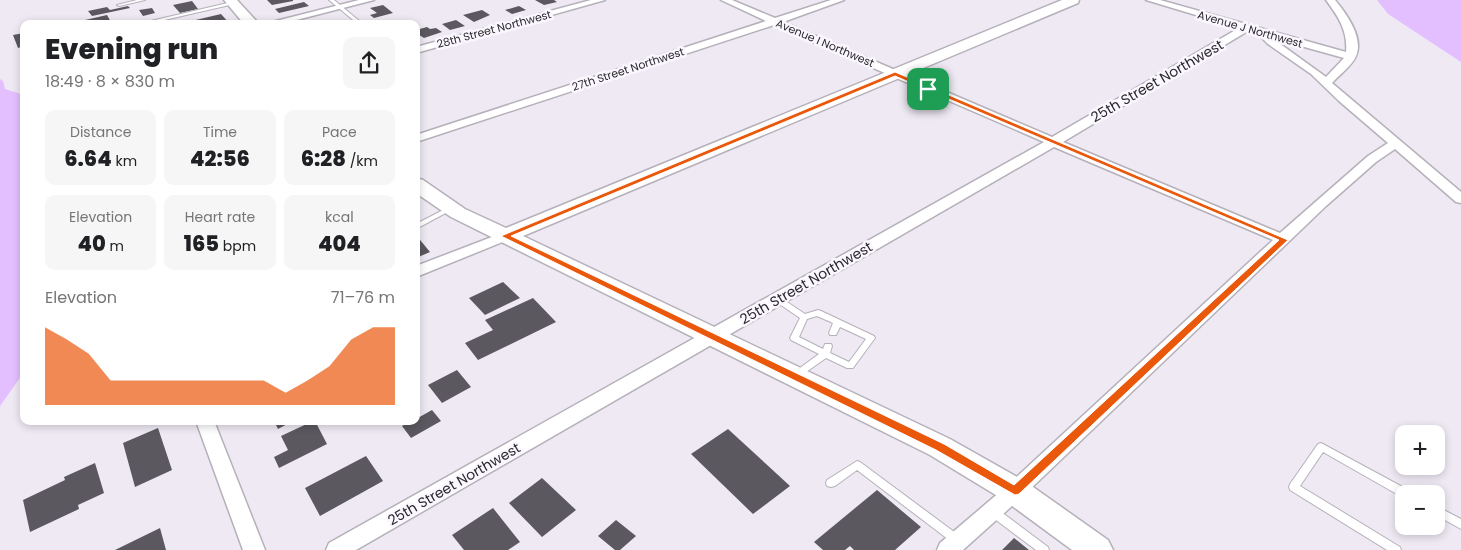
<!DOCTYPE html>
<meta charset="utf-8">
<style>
:root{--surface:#fff;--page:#f6f6f6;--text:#202124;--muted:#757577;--accent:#ea580c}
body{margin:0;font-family:Poppins,sans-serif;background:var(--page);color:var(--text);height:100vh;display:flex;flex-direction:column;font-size:19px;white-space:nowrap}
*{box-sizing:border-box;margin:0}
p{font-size:16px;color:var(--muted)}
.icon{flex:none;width:28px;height:28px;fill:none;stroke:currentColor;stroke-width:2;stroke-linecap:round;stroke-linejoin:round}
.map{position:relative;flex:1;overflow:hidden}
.drawer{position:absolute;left:20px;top:20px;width:400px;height:405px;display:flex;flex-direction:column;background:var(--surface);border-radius:10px;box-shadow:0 2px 8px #0003}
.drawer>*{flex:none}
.buttons{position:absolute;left:1395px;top:425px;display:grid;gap:10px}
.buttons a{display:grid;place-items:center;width:50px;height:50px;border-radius:10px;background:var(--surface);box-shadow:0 2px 8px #0003;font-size:25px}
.pin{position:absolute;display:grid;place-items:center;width:42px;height:42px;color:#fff;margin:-21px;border-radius:10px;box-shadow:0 2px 8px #0006}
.round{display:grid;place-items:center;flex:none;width:52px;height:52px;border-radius:10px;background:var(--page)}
.summary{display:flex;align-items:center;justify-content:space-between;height:85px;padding:0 25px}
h1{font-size:28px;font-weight:800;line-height:38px}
.figures{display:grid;grid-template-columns:repeat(3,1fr);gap:8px;height:85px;padding:5px 25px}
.figures div{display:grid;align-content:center;border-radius:10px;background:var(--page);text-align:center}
.figures b{font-size:21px;font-weight:800}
.figures small{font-size:14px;font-weight:400}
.figures p{font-size:14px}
.chart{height:140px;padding:10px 25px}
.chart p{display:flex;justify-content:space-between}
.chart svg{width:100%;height:90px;margin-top:5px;fill:var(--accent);opacity:.7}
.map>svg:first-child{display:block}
.water{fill:#e3bfff}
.building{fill:#5c585f}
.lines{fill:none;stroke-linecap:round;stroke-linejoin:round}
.lane-casing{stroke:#b5b0b9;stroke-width:2}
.street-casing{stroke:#b5b0b9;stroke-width:3}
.secondary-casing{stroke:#b5b0b9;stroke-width:3}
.lane{fill:#fff;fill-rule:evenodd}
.street{fill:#fff;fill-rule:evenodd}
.secondary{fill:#fff;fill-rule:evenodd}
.route{fill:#ea580c;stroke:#fff;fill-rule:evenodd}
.labels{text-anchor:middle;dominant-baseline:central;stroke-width:5;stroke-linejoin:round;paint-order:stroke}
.far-street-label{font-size:11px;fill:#2b292c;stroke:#fbf7ff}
.street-label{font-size:14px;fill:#2b292c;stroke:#fbf7ff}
</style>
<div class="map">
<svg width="1461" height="550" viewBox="0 0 1461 550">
<rect width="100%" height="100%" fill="#eee9f3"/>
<path class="water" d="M 1377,0 L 1461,0 L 1461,62 L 1388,14 Z
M 0,79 L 3,81 L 5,89 L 24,95 L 24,372 L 0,406 Z"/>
<path class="building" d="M 267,0 L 293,0 L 293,1 L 272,5 Z
M 535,0 L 554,0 L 557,2 L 544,5 Z
M 192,1 L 198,9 L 180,13 L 173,5 Z
M 304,2 L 309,6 L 279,13 L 275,9 Z
M 383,5 L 393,13 L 374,18 L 370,15 L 377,13 L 370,8 Z
M 128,6 L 130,8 L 92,16 L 88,11 L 107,7 L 110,10 Z
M 519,6 L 526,10 L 512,14 L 505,10 Z
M 152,8 L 155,13 L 143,16 L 139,10 Z
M 482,10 L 490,15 L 474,22 L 463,15 Z
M 221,14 L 229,23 L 183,24 L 183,23 Z
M 107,15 L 112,24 L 72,24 L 72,23 Z
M 456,20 L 465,26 L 450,30 L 442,24 Z
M 427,27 L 430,29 L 436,28 L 442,32 L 424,38 L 416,33 L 416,30 Z
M 24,33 L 24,46 L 18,48 L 13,35 Z
M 416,235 L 430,252 L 416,258 Z
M 503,282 L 520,298 L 485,315 L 469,298 Z
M 533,298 L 556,322 L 478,360 L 465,343 L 493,330 L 485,320 Z
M 457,370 L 471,387 L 442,403 L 428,385 Z
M 432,410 L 441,421 L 411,438 L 402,426 L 411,421 L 416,421 L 416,419 Z
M 274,421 L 293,421 L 278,429 Z
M 313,421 L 315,421 L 327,444 L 279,468 L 274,457 L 288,450 L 281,436 Z
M 158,428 L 172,470 L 135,487 L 123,443 Z
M 728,429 L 790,486 L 753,514 L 691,454 Z
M 366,456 L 383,481 L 320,516 L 305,488 Z
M 95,463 L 104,493 L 78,505 L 79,509 L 30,532 L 23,500 L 65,480 L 64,477 Z
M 542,478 L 576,510 L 542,537 L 509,503 Z
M 877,490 L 921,527 L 895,550 L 854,550 L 850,546 L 845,550 L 823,550 L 814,542 Z
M 493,508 L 520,542 L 508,550 L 464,550 L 452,535 Z
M 616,520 L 636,536 L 620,550 L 615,550 L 598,536 Z
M 160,528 L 166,550 L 115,550 Z
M 1014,538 L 1029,550 L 1002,550 Z"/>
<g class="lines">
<defs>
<path id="lane" d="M 137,0 L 145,0 L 119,6 L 117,5 Z
M 329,0 L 334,0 L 363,24 L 358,24 Z
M 232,2 L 234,2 L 234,4 L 147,24 L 138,24 Z
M 250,20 L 252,21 L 252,22 L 245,24 L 237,24 Z
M 451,206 L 453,207 L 454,208 L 453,209 L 416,229 L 416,224 Z
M 778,296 L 805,314 L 818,310 L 821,311 L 874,336 L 875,338 L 853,368 L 847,368 L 826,358 L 799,377 L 793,377 L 792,375 L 793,373 L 819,354 L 791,340 L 790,338 L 800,318 L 775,301 L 774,299 ZM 817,316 L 833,323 L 829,333 L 830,335 L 836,335 L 840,327 L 866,339 L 849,362 L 830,353 L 832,346 L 831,344 L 825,344 L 823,349 L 799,337 L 807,319 Z
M 1321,443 L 1410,491 L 1411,494 L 1404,494 L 1404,497 L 1402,497 L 1323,452 L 1300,486 L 1400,547 L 1401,550 L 1387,550 L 1290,490 L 1289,487 L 1290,484 L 1318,444 Z
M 857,461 L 860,462 L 961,537 L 962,540 L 961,543 L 957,545 L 953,543 L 857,470 L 835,486 L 831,487 L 827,486 L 826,483 L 827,480 Z
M 1436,506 L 1461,519 L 1461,529 L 1436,515 Z
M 992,507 L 996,508 L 1048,547 L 1049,550 L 1036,550 L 988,514 L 987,511 L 988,508 Z"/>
<path id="street" d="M 359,0 L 374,0 L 281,24 L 264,24 Z
M 591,0 L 605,0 L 416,53 L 416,47 Z
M 721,0 L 732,0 L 775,18 L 831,0 L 844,0 L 783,22 L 1052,137 L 1239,28 L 1146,0 L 1160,0 L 1346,52 C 1348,31 1338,16 1326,0 L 1335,0 C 1346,13 1364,38 1356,56 C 1352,66 1339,75 1332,83 L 1461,192 L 1461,203 L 1456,202 L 1395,149 L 1376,162 L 1326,206 L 1022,497 L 963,550 L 937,550 L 940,543 L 1008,485 L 1273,240 L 1054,147 L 356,550 L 326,550 L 329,543 L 1044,142 L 774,25 L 416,142 L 416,135 L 766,21 ZM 1248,31 L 1258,34 L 1268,44 L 1311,74 L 1339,101 L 1388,143 L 1368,156 L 1280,233 L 1063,142 ZM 1272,38 L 1344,58 L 1326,77 Z
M 505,232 L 510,233 L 512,236 L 510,239 L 416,277 L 416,266 Z
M 196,421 L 214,421 L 265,550 L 243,550 Z"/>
<path id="secondary" d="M 224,0 L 237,0 L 259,24 L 244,24 Z
M 1062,0 L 1079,0 L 1078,3 L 523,236 L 950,439 L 1026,482 L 1108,540 L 1113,550 L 1072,550 L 1004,500 L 930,455 L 451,217 L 416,193 L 416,178 L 423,180 L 465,209 L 506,228 Z"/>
</defs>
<use href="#lane" class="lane-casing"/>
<use href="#street" class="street-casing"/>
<use href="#secondary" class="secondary-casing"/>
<use href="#lane" class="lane"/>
<use href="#street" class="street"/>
<use href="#secondary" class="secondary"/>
</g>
<path class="route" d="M 895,72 L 1288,240 L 1019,494 L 1015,495 L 936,450 L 501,236 ZM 895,76 L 1279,240 L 1014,485 L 944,444 L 511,236 Z"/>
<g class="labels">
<g class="far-street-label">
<text transform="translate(494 29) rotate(-15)">28th Street Northwest</text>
<text transform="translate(1250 29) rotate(16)">Avenue J Northwest</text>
<text transform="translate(825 43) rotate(23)">Avenue I Northwest</text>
<text transform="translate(628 69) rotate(-18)">27th Street Northwest</text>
</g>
<g class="street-label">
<text transform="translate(1157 81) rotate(-30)">25th Street Northwest</text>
<text transform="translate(806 283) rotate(-30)">25th Street Northwest</text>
<text transform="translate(454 484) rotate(-30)">25th Street Northwest</text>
</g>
</g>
</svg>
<div class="buttons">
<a>+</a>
<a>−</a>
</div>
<div class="pin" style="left:928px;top:89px;background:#1e9e55"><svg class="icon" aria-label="arrive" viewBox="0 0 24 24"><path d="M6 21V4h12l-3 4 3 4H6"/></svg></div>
<section class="drawer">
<div class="summary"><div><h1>Evening run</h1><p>18:49 · 8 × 830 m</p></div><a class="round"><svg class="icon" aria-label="share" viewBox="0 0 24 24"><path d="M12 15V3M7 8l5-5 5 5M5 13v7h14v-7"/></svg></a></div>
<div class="figures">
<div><p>Distance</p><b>6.64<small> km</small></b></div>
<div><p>Time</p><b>42:56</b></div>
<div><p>Pace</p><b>6:28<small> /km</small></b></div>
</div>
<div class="figures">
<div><p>Elevation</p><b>40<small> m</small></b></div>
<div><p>Heart rate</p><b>165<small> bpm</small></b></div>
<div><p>kcal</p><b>404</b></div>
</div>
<div class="chart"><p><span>Elevation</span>71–76 m</p>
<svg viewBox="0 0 160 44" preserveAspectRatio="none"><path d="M0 44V6L10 12L20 19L30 32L40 32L50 32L60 32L70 32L80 32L90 32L100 32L110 38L120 32L130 25L140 12L150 6L160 6V44z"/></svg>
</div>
</section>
</div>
